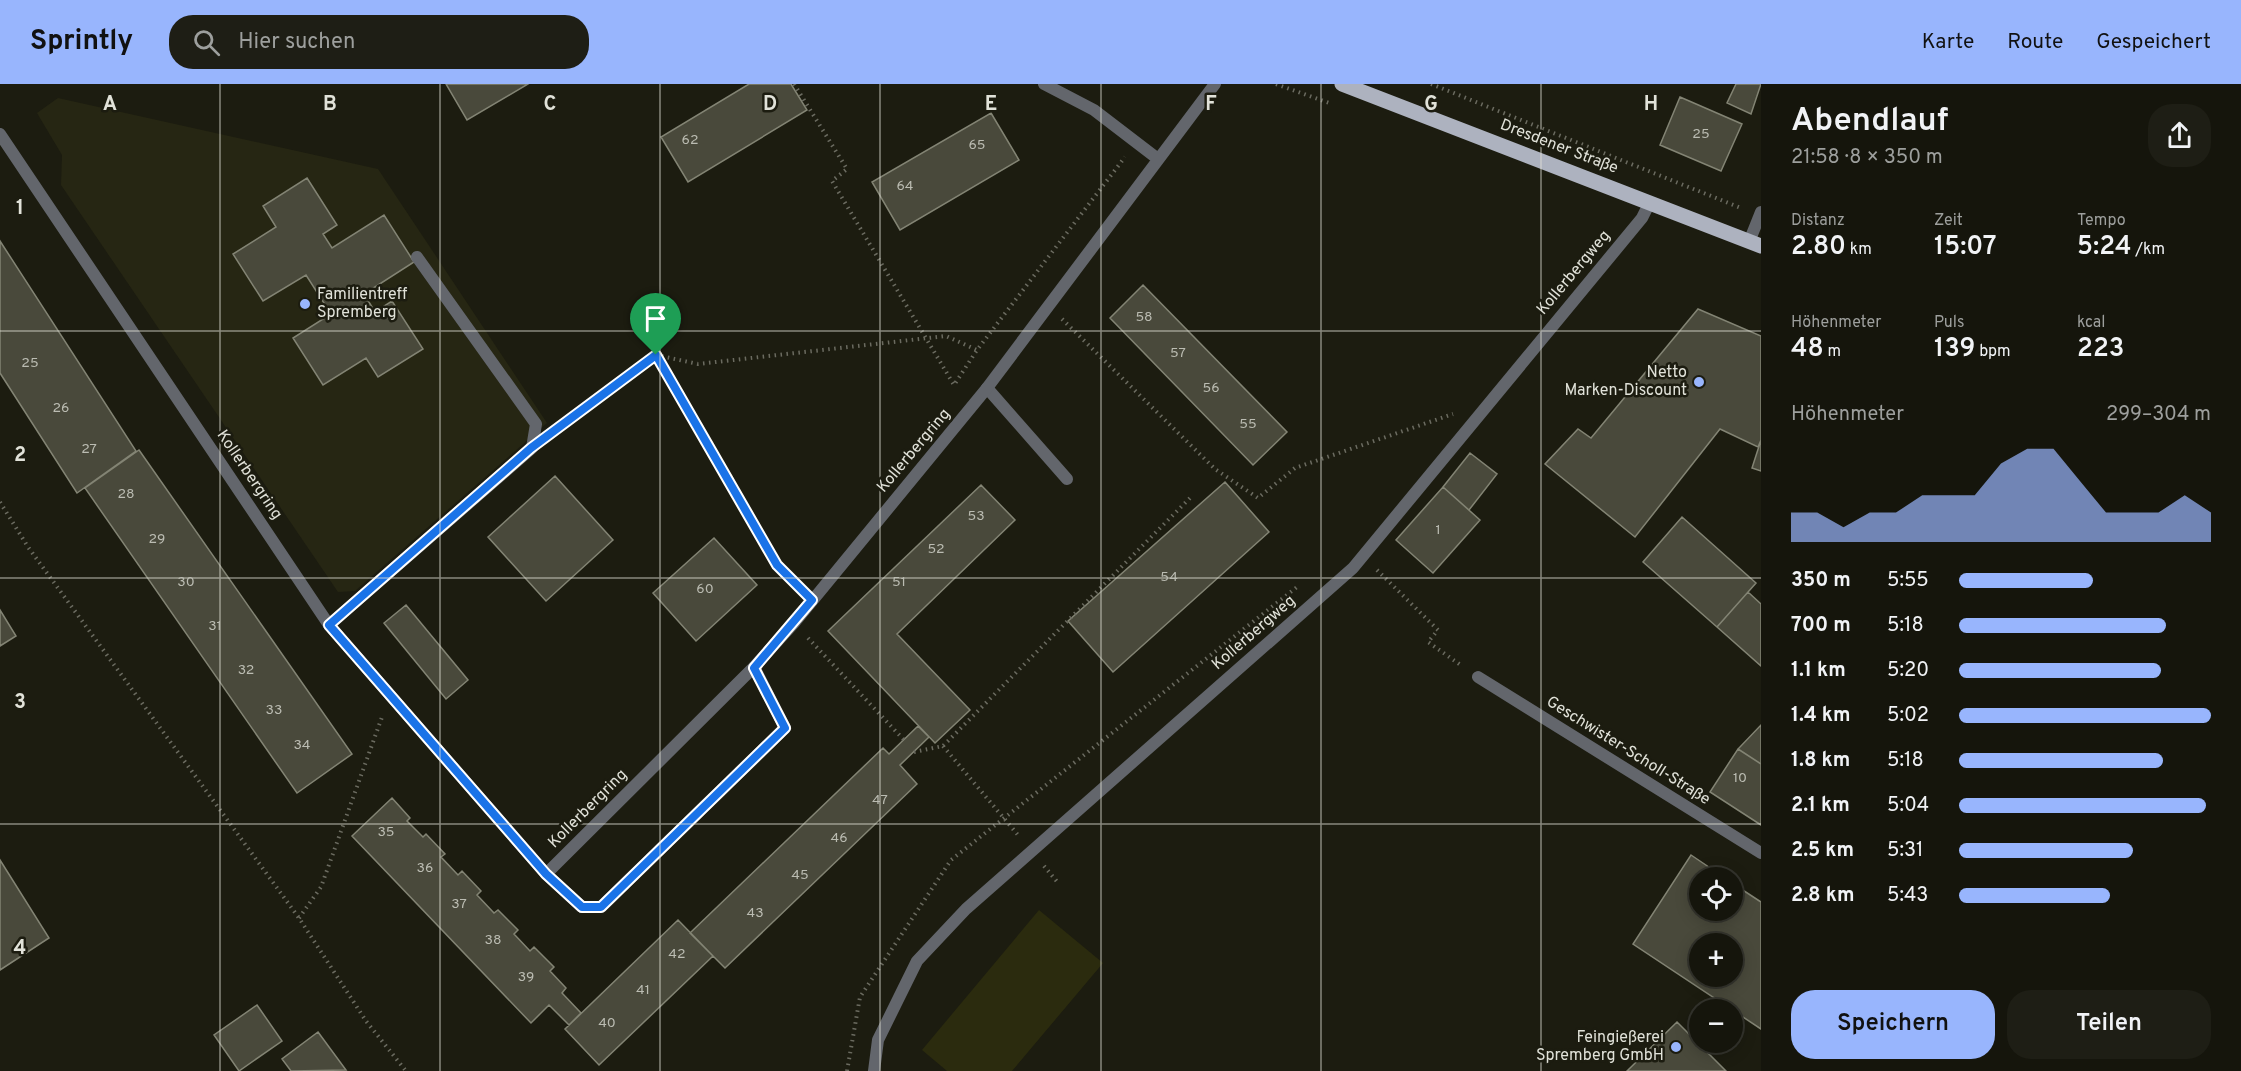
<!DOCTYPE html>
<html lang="de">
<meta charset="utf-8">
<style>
:root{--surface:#15150c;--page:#1e1e15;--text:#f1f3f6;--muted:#9d9f9d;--line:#34342d;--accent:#98b5fd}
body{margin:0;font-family:Overpass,sans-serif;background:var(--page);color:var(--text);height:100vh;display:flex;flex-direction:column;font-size:22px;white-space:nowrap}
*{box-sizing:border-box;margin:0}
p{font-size:20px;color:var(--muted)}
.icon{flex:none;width:33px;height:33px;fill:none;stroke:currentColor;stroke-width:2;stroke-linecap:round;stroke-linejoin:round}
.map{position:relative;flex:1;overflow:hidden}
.drawer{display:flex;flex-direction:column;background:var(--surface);width:480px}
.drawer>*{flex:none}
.buttons{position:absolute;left:1689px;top:783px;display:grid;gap:12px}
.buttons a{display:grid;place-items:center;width:54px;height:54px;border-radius:50%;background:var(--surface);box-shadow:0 3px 15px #0003,0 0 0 2px var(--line);font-size:30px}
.pin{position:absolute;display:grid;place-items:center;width:51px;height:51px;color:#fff;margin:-62px -26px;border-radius:50% 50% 50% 0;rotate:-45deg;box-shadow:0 0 6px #0007}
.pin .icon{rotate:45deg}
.round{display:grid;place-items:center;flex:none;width:63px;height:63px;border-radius:24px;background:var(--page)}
.overview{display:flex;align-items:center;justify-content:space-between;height:102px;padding:0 30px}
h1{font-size:33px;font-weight:600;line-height:45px}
.metrics{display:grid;grid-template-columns:repeat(3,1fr);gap:9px;height:102px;padding:6px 30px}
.metrics div{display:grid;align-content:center}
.metrics b{font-size:26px;font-weight:600}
.metrics small{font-size:16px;font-weight:400}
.metrics p{font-size:16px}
.chart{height:168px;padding:12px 30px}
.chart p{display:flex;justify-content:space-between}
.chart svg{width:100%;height:108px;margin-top:6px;fill:var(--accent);opacity:.7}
.cta{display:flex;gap:12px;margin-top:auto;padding:12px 30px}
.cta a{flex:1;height:69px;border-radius:24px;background:var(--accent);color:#111;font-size:24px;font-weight:600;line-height:69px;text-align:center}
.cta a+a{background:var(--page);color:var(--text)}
ul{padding:0 30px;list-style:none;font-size:20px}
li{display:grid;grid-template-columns:96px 72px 1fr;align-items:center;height:45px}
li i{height:15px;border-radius:8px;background:var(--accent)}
header{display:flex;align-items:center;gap:36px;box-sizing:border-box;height:84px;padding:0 30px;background:var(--accent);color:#111}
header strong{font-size:28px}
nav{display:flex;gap:33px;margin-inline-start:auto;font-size:21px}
.search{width:420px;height:54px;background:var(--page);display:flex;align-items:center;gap:15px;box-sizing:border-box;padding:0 21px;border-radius:24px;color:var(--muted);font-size:22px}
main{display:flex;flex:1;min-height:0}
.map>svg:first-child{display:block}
.built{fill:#262613}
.green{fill:#2b2b0e}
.building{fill:#49493b;stroke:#838474;stroke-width:1.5;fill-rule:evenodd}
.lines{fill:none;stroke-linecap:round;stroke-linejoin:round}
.path{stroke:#6b6b60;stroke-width:4;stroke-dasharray:1.5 4.5;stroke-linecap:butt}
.service{stroke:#63666c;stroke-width:12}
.minor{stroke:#63666c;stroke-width:12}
.primary{stroke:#adb2bf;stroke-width:15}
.route-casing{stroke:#fff;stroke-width:12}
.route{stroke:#1a73e8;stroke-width:8}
.grid{fill:none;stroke:#e1e2d9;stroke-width:1.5;stroke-opacity:0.55}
.poi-dot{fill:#98b5fd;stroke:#1c1c10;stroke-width:2}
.labels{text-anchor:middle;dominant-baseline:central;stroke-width:5;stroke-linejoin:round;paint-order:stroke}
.number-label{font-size:14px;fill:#bbbcb2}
.street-label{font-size:16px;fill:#e1e2d9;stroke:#1c1c10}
.poi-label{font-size:16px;fill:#e1e2d9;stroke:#1c1c10;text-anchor:end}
.grid-label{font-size:20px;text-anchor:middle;font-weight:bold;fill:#e1e2d9;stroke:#1c1c10;stroke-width:5;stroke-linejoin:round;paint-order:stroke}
</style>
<header>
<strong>Sprintly</strong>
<div class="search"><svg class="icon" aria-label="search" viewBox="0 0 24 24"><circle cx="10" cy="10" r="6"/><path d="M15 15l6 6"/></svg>Hier suchen</div>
<nav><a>Karte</a><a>Route</a><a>Gespeichert</a></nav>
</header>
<main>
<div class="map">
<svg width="1761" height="987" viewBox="0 0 1761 987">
<rect width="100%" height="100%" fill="#1c1c10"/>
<path class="built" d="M 58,14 L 378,85 L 547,339 L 355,507 L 338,508 L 61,101 L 62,71 L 37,29 Z"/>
<path class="green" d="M 1039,826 L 1103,879 L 1012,987 L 947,987 L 922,966 Z"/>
<path class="building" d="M 446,0 L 528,0 L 467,36 Z
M 749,0 L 791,0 L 807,26 L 688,98 L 661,53 Z
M 1736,0 L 1761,0 L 1751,30 L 1727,19 Z
M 1680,13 L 1742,40 L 1721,87 L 1660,61 Z
M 991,29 L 1019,76 L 900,146 L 872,98 Z
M 307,94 L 337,141 L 323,150 L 332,164 L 384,131 L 414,178 L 364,210 L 375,228 L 392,217 L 423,265 L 378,293 L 366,274 L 323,301 L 293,254 L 331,230 L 306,191 L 263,217 L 233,170 L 276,143 L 263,122 Z
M 0,157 L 136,367 L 77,409 L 0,289 Z
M 1143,201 L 1287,348 L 1253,381 L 1110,234 Z
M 1698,225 L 1761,252 L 1761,356 L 1758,363 L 1720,345 L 1635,453 L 1545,380 L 1578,345 L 1591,354 Z
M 1761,356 L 1761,387 L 1752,384 Z
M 139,366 L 352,670 L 297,709 L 85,404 Z
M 1470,369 L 1497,390 L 1469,426 L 1443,403 Z
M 555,392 L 613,456 L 546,517 L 488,453 Z
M 1225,398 L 1269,448 L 1113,588 L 1068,537 Z
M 981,401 L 1015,436 L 897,550 L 970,626 L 935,659 L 828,547 Z
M 1443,403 L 1480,436 L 1433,489 L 1396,456 Z
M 1682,433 L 1756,499 L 1717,543 L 1643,478 Z
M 714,454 L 757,501 L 696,557 L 653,509 Z
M 1748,508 L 1761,520 L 1761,582 L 1717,543 Z
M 406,521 L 468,596 L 446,615 L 384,539 Z
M 0,526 L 16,552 L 0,562 Z
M 1761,641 L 1761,680 L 1738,665 Z
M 918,642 L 929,653 L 900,681 L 917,700 L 725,884 L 690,849 L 883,664 L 889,670 Z
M 1738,665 L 1761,680 L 1761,741 L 1710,708 Z
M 392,714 L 410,734 L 407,737 L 423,753 L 426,750 L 445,770 L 441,773 L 458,791 L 462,787 L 481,807 L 477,811 L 494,829 L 498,826 L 518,846 L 514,850 L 530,867 L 534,863 L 554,883 L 550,887 L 566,904 L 562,909 L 581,929 L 569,941 L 549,921 L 531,939 L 352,752 Z
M 1691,771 L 1725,794 L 1700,794 L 1700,826 L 1732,826 L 1732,799 L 1761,818 L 1761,945 L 1633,860 ZM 1700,860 L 1732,860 L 1732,892 L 1700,892 Z
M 0,776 L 49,854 L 0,886 Z
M 678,836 L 713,872 L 599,981 L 565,945 Z
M 257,921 L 282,957 L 239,987 L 214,951 Z
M 1677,938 L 1726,987 L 1627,987 Z
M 318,948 L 346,986 L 291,987 L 282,975 Z"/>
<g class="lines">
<path class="path" d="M 794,0 L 847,85 L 832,97 L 954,301 L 977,266 L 1125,73
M 1276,0 L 1329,19
M 1431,0 L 1741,124
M 1062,235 L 1215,385 L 1258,414 L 1295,384 L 1453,330
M 656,271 L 698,280 L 946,252 L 977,266
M 556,346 L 656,271 L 777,481 L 799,503
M 0,418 L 28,463 L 299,834 L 366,937 L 406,987
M 1377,486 L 1438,546 L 1428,558 L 1462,582
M 808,554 L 904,656
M 943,662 L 1018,751
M 914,668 L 943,662 L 1190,414
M 1044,782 L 1059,800
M 299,834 L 321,803 L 382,633
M 847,987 L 860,913 L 951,776 L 1297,503"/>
<path class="service" d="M 987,304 L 1067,395
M 329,541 L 532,364 L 536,340 L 417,173
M 546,790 L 582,823 L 601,823 L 785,644 L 754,583"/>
<path class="minor" d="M 1044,0 L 1094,26 L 1158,75
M 0,50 L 329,541 L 546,790 L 754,583 L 794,539 L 987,304 L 1215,0
M 1749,158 L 1761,128
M 1478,593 L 1761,769
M 874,987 L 878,956 L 917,877 L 966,825 L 1353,484 L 1642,134 L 1650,118"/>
<path class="primary" d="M 1342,0 L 1761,162"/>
</g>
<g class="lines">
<defs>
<path id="route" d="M 656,271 L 777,481 L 812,516 L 754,584 L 785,644 L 601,823 L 582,823 L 546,790 L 329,541 L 531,364 Z"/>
</defs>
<use href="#route" class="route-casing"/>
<use href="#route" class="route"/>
</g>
<path class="grid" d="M 220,0 L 220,987M 440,0 L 440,987M 660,0 L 660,987M 880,0 L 880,987M 1101,0 L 1101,987M 1321,0 L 1321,987M 1541,0 L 1541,987M 0,247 L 1761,247M 0,494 L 1761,494M 0,740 L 1761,740"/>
<g class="poi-dot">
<circle cx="305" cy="220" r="6"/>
<circle cx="1699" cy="298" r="6"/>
<circle cx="1676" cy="963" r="6"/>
</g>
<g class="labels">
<g class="number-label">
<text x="1701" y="50">25</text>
<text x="690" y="56">62</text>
<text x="977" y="61">65</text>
<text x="905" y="102">64</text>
<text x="1144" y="233">58</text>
<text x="1178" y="269">57</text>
<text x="30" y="279">25</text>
<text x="1211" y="304">56</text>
<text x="61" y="324">26</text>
<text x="1248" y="340">55</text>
<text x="89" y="365">27</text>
<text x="126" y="410">28</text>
<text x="976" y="432">53</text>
<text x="1438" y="446">1</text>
<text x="157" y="455">29</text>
<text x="936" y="465">52</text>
<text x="1169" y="493">54</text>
<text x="186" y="498">30</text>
<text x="899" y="498">51</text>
<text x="705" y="505">60</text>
<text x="215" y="542">31</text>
<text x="246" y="586">32</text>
<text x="274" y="626">33</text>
<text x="302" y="661">34</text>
<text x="1740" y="694">10</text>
<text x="880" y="716">47</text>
<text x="386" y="748">35</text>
<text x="839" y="754">46</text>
<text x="425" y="784">36</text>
<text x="800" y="791">45</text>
<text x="459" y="820">37</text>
<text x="755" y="829">43</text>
<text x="493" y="856">38</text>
<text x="677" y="870">42</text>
<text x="526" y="893">39</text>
<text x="643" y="906">41</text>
<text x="607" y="939">40</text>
</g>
<g class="street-label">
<text transform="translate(1559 63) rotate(21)">Dresdener Straße</text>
<text transform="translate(1574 189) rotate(-50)">Kollerbergweg</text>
<text transform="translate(914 367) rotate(-50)">Kollerbergring</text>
<text transform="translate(249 391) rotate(56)">Kollerbergring</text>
<text transform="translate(1254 549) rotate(-41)">Kollerbergweg</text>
<text transform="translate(1628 667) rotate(32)">Geschwister-Scholl-Straße</text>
<text transform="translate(588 725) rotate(-45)">Kollerbergring</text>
</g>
<g class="poi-label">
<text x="317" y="211" text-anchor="start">Familientreff<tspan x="317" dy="18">Spremberg</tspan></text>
<text x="1687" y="289">Netto<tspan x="1687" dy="18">Marken-Discount</tspan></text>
<text x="1664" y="954">Feingießerei<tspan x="1664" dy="18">Spremberg GmbH</tspan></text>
</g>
</g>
<g class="grid-label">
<text x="110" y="26">A</text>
<text x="330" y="26">B</text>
<text x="550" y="26">C</text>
<text x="770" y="26">D</text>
<text x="991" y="26">E</text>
<text x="1211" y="26">F</text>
<text x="1431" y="26">G</text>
<text x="1651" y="26">H</text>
<text x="20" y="130">1</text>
<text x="20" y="377">2</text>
<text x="20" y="624">3</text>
<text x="20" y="870">4</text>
</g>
</svg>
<div class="buttons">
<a><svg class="icon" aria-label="locate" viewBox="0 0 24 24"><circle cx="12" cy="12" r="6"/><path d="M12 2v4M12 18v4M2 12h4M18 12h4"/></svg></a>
<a>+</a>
<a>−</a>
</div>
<div class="pin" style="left:656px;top:271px;background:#1e9e55"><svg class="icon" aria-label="arrive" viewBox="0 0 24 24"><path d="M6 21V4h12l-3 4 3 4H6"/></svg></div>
</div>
<section class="drawer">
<div class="overview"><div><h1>Abendlauf</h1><p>21:58 · 8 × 350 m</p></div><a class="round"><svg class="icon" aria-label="share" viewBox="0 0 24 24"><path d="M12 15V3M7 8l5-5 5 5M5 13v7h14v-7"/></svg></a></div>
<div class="metrics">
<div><p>Distanz</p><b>2.80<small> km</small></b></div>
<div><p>Zeit</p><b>15:07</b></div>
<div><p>Tempo</p><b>5:24<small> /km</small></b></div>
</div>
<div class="metrics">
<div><p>Höhenmeter</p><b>48<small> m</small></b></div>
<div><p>Puls</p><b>139<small> bpm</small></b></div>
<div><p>kcal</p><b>223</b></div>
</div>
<div class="chart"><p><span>Höhenmeter</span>299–304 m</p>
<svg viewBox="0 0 160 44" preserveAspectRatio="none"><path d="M0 44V32L10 32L20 38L30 32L40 32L50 25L60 25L70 25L80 12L90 6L100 6L110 19L120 32L130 32L140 32L150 25L160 32V44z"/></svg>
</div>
<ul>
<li><b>350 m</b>5:55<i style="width:53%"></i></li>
<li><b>700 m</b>5:18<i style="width:82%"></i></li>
<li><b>1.1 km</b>5:20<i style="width:80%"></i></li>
<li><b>1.4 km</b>5:02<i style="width:100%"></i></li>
<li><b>1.8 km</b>5:18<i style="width:81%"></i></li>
<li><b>2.1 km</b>5:04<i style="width:98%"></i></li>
<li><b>2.5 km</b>5:31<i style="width:69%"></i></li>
<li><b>2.8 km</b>5:43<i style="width:60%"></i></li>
</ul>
<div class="cta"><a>Speichern</a><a>Teilen</a></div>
</section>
</main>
